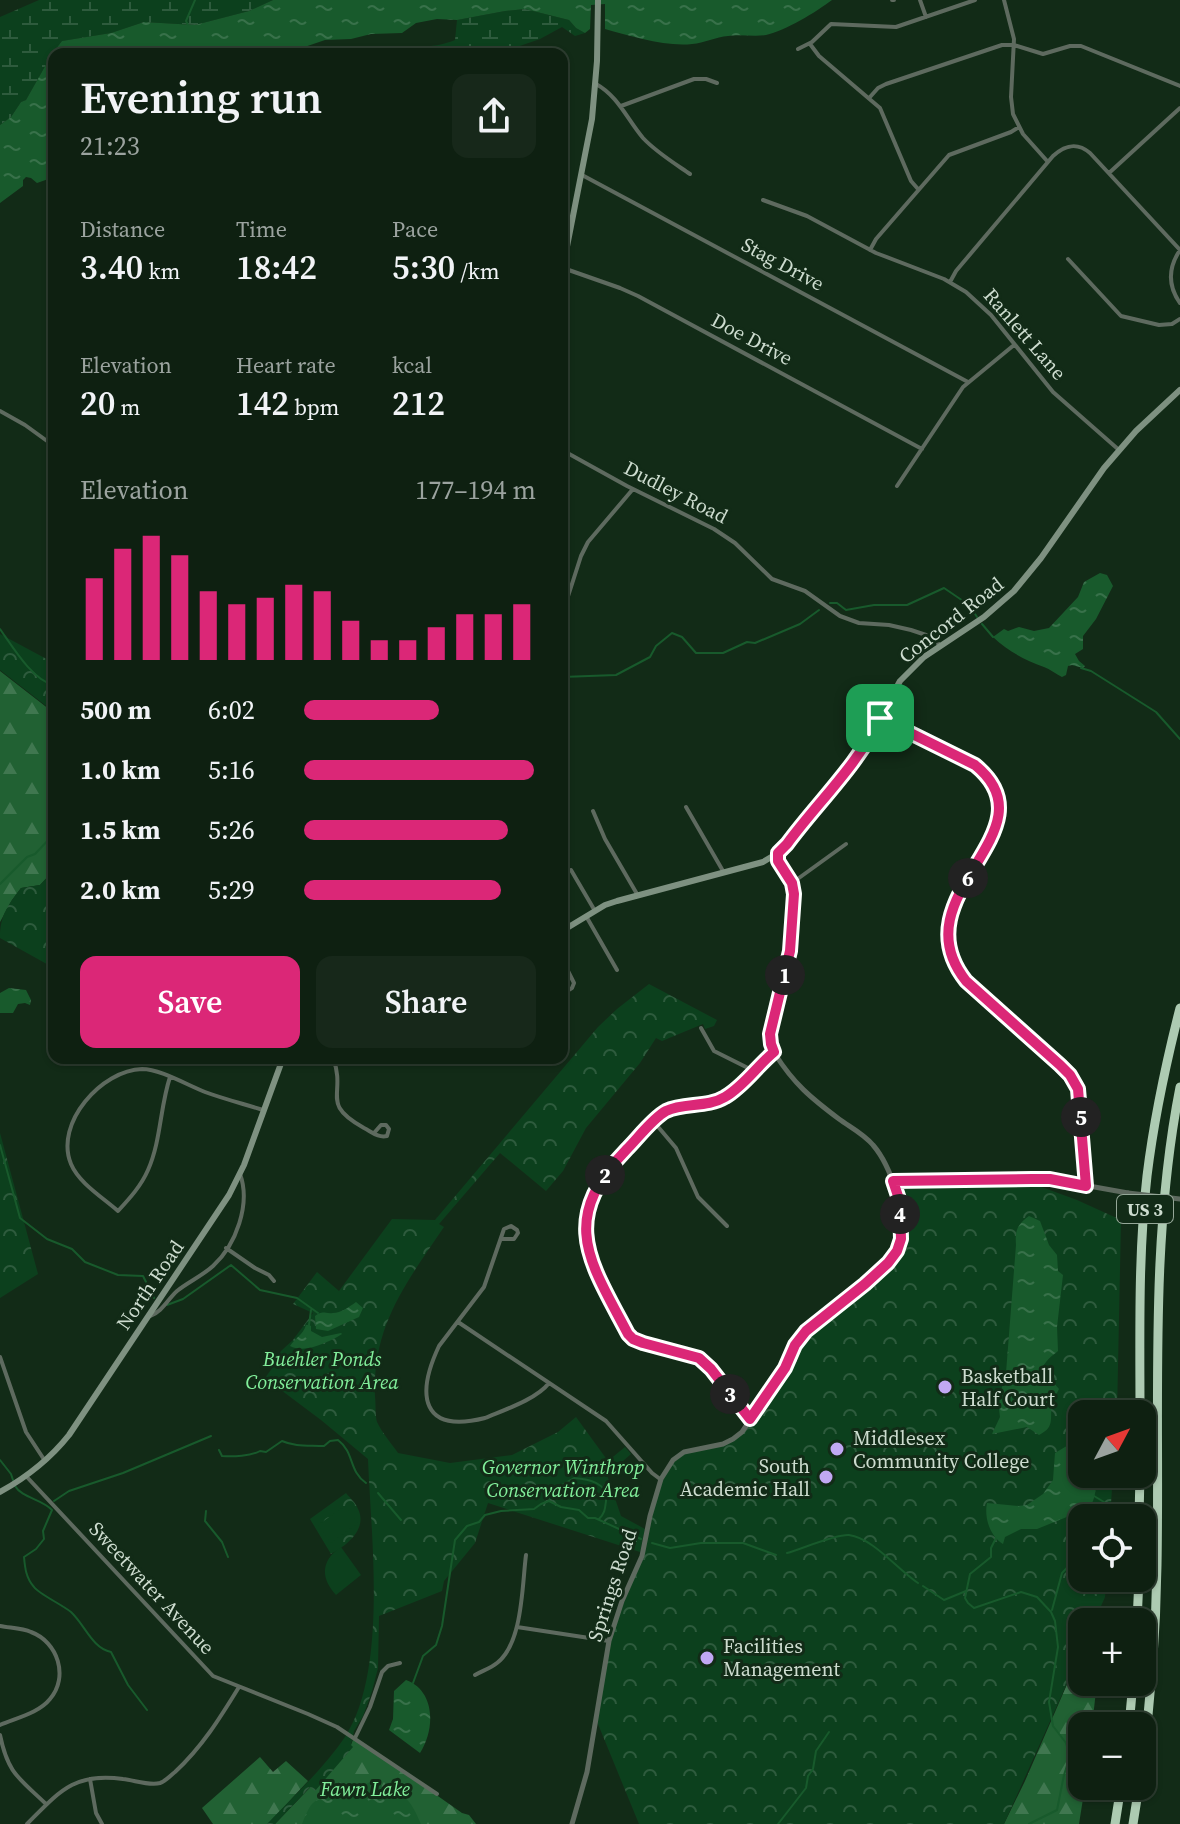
<!DOCTYPE html>
<meta charset="utf-8">
<style>
:root{--surface:#0e2011;--page:#17281a;--text:#f1f3f6;--muted:#9ba39f;--line:#2e3e31;--accent:#db2777}
body{margin:0;font-family:"Source Serif 4",serif;background:var(--page);color:var(--text);height:100vh;display:flex;flex-direction:column;font-size:30px;white-space:nowrap}
*{box-sizing:border-box;margin:0}
p{font-size:26px;color:var(--muted)}
.icon{flex:none;width:44px;height:44px;fill:none;stroke:currentColor;stroke-width:2;stroke-linecap:round;stroke-linejoin:round}
.map{position:relative;flex:1;overflow:hidden}
.details{position:absolute;left:48px;top:48px;width:520px;height:1016px;display:flex;flex-direction:column;background:var(--surface);border-radius:16px;box-shadow:0 2px 6px #0004,0 0 0 2px var(--line)}
.details>*{flex:none}
.needle{width:52px;rotate:49deg}
.controls{position:absolute;left:1068px;top:1400px;display:grid;gap:16px}
.controls a{display:grid;place-items:center;width:88px;height:88px;border-radius:16px;background:var(--surface);box-shadow:0 2px 6px #0004,0 0 0 2px var(--line);font-size:40px}
.pin{position:absolute;display:grid;place-items:center;width:68px;height:68px;color:#fff;margin:-34px;border-radius:16px;box-shadow:0 4px 12px #0006}
.km{position:absolute;width:40px;height:40px;margin:-20px;border-radius:50%;background:#222;color:#fff;font-size:22px;line-height:40px;text-align:center}
.round{display:grid;place-items:center;flex:none;width:84px;height:84px;border-radius:16px;background:var(--page)}
.overview{display:flex;align-items:center;justify-content:space-between;height:136px;padding:0 32px}
h1{font-size:44px;font-weight:600;line-height:60px}
.metrics{display:grid;grid-template-columns:repeat(3,1fr);gap:12px;height:136px;padding:8px 32px}
.metrics div{display:grid;align-content:center}
.metrics b{font-size:34px;font-weight:600}
.metrics small{font-size:22px;font-weight:400}
.metrics p{font-size:22px}
.chart{height:224px;padding:16px 32px}
.chart p{display:flex;justify-content:space-between}
.chart svg{width:100%;height:144px;margin-top:8px;stroke:var(--accent);stroke-width:6}
.button{display:flex;gap:16px;margin-top:auto;padding:16px 32px}
.button a{flex:1;height:92px;border-radius:16px;background:var(--accent);color:#fff;font-size:32px;font-weight:600;line-height:92px;text-align:center}
.button a+a{background:var(--page);color:var(--text)}
ul{padding:0 32px;list-style:none;font-size:26px}
li{display:grid;grid-template-columns:128px 96px 1fr;align-items:center;height:60px}
li i{height:20px;border-radius:10px;background:var(--accent)}
.map>svg:first-child{display:block}
.forest{fill:url(#forest-firs)}
.wetland{fill:url(#wetland-marsh)}
.park{fill:url(#park-crowns)}
.pitch{fill:#0c401d}
.water{fill:url(#water-ripples)}
.lines{fill:none;stroke-linecap:round;stroke-linejoin:round}
.stream{stroke:#185a2c;stroke-width:2}
.minor{stroke:#5e6a5f;stroke-width:4}
.tertiary{stroke:#5e6a5f;stroke-width:5}
.secondary{stroke:#7e9181;stroke-width:6}
.motorway{stroke:#adcbb2;stroke-width:9}
.tertiary-bridge{stroke:#5e6a5f;stroke-width:5}
.route-casing{stroke:#fff;stroke-width:16}
.route{stroke:#db2777;stroke-width:10}
.poi-dot{fill:#c1a8f3;stroke:#122b17;stroke-width:3}
.labels{text-anchor:middle;dominant-baseline:central;stroke-width:6;stroke-linejoin:round;paint-order:stroke}
.shield{fill:#122b17;stroke:#95a798;stroke-width:2}
.shield-label{font-size:18px;font-weight:bold;fill:#cddccf}
.street-label{font-size:20px;fill:#cddccf;stroke:#122b17}
.park-label{font-size:20px;font-style:italic;fill:#82ef9b;stroke:#122b17}
.poi-label{font-size:20px;fill:#cddccf;stroke:#122b17;text-anchor:start}
</style>
<div class="map">
<svg width="1180" height="1824" viewBox="0 0 1180 1824">
<defs>
<pattern id="forest-firs" width="22" height="20" patternUnits="userSpaceOnUse" patternTransform="scale(2)"><rect width="22" height="20" fill="#216133"/><path d="M5 1l3.5 6h-7zM16 11l3.5 6h-7z" fill="#407750"/></pattern>
<pattern id="wetland-marsh" width="20" height="14" patternUnits="userSpaceOnUse" patternTransform="scale(2)"><rect width="20" height="14" fill="#0c401d"/><path d="M1 5h8M5 5V1M11 12h8M15 12V8" fill="none" stroke="#2e5b3d"/></pattern>
<pattern id="park-crowns" width="20" height="18" patternUnits="userSpaceOnUse" patternTransform="scale(2)"><rect width="20" height="18" fill="#0c401d"/><path d="M2 6a3 3 0 1 1 6 0M12 15a3 3 0 1 1 6 0" fill="none" stroke="#2e5b3d"/></pattern>
<pattern id="water-ripples" width="26" height="14" patternUnits="userSpaceOnUse" patternTransform="scale(2)"><rect width="26" height="14" fill="#185a2c"/><path d="M2 4q2-2 4 0t4 0M15 11q2-2 4 0t4 0" fill="none" stroke="#38714a"/></pattern>
</defs>
<rect width="100%" height="100%" fill="#122b17"/>
<path class="forest" d="M 0,671 L 54,713 L 54,870 L 40,885 L 21,888 L 12,900 L 0,922 Z
M 1082,1650 L 1082,1682 L 1097,1682 L 1092,1726 L 1082,1726 L 1082,1786 L 1085,1786 L 1079,1824 L 1004,1824 L 1025,1781 Z
M 354,1737 L 462,1813 L 469,1815 L 476,1824 L 275,1824 L 351,1745 Z
M 260,1757 L 273,1772 L 286,1761 L 308,1781 L 268,1824 L 213,1824 L 202,1808 Z"/>
<path class="wetland" d="M 39,0 L 273,0 L 249,11 L 195,25 L 144,22 L 111,33 L 62,41 L 52,54 L 26,100 L 21,102 L 11,117 L 0,125 L 0,17 Z
M 525,9 L 569,20 L 576,28 L 585,33 L 575,36 L 562,27 L 540,39 L 496,54 L 384,54 C 406,45 432,50 455,40 L 457,20 L 505,11 Z"/>
<path class="park" d="M 0,634 L 54,663 L 54,712 L 0,670 Z
M 54,870 L 54,968 L 0,938 C 0,915 8,905 21,888 L 40,885 Z
M 649,984 L 717,1020 L 714,1026 L 705,1029 L 703,1024 L 662,1041 L 656,1038 L 640,1063 L 586,1128 L 563,1171 L 546,1191 L 500,1153 L 439,1224 L 444,1227 C 406,1283 372,1326 375,1397 C 376,1405 375,1415 377,1422 C 382,1433 392,1444 398,1453 L 450,1463 L 512,1455 L 558,1432 L 576,1417 L 608,1461 L 625,1447 L 631,1454 L 607,1475 L 621,1516 L 645,1529 L 640,1552 L 488,1503 L 475,1543 L 444,1581 L 442,1591 L 379,1616 L 378,1668 L 372,1691 L 363,1716 L 354,1731 L 351,1745 L 353,1747 L 315,1791 L 310,1787 L 275,1824 L 267,1824 C 293,1797 324,1768 345,1737 C 388,1671 371,1537 368,1459 L 321,1420 L 265,1378 L 273,1367 L 281,1351 L 293,1340 L 313,1313 L 293,1304 L 317,1272 L 339,1291 L 392,1219 L 435,1220 L 598,1027 L 617,1009 Z
M 0,1133 L 38,1274 L 0,1298 Z
M 893,1181 L 1025,1181 L 1077,1200 L 1121,1220 L 1117,1414 L 1082,1414 L 1082,1474 L 1113,1474 L 1110,1518 L 1082,1518 L 1082,1578 L 1106,1578 L 1105,1597 L 1094,1622 L 1082,1622 L 1082,1650 L 1004,1824 L 639,1824 L 598,1724 L 597,1703 L 609,1641 L 642,1556 L 655,1496 L 673,1460 L 684,1452 L 716,1446 L 742,1432 L 766,1397 L 799,1338 L 888,1263 L 900,1245 L 900,1202 Z
M 346,1493 C 350,1498 356,1503 358,1509 C 368,1529 346,1546 331,1554 L 310,1519 Z"/>
<path class="pitch" d="M 345,1506 L 358,1523 L 331,1543 L 318,1525 Z
M 341,1547 L 361,1575 L 336,1595 C 320,1578 321,1560 341,1547 Z"/>
<path class="water" d="M 273,0 L 832,0 C 816,12 785,31 766,35 C 754,37 740,34 728,36 C 716,37 704,43 692,44 C 666,47 630,36 605,29 L 605,4 L 591,5 L 590,29 L 585,33 L 576,28 L 569,20 L 525,9 L 505,11 L 457,20 L 437,19 L 416,23 L 402,33 L 371,34 L 351,39 L 325,40 L 284,54 L 54,54 L 54,177 L 37,183 L 31,178 L 26,177 L 23,180 L 23,186 L 0,203 L 0,125 L 11,117 L 21,102 L 26,100 L 52,54 L 62,41 L 111,33 L 144,22 L 195,25 L 249,11 Z
M 1100,573 L 1107,575 L 1113,586 L 1096,619 L 1083,636 L 1083,649 L 1075,654 L 1079,661 L 1085,666 L 1083,668 L 1072,665 L 1068,666 L 1066,675 L 1062,677 C 1056,674 1050,669 1044,667 C 1025,660 1009,652 993,637 L 1004,629 L 1008,631 L 1019,627 L 1034,631 L 1049,628 L 1078,597 L 1084,582 Z
M 9,988 L 26,990 L 31,1000 L 30,1005 L 25,1003 L 18,1004 L 13,1013 L 0,1013 L 0,993 Z
M 1029,1216 L 1040,1221 L 1049,1245 L 1057,1255 L 1058,1271 L 1063,1275 L 1057,1327 L 1058,1351 C 1049,1358 1040,1365 1042,1377 L 1053,1382 L 1059,1389 C 1057,1393 1054,1398 1053,1402 C 1048,1417 1057,1426 1039,1435 L 1027,1427 L 992,1434 L 1000,1417 L 998,1401 L 1006,1373 L 1016,1245 C 1015,1230 1017,1225 1029,1216 Z
M 356,1302 L 363,1308 L 359,1317 L 328,1331 L 316,1329 L 315,1316 C 323,1310 324,1314 333,1313 C 341,1313 349,1307 356,1302 Z
M 306,1325 L 309,1325 L 311,1326 L 311,1331 L 322,1337 L 341,1333 L 342,1334 C 329,1342 305,1354 290,1346 C 295,1338 303,1335 306,1325 Z
M 1070,1444 L 1082,1448 L 1082,1474 L 1101,1474 C 1094,1484 1097,1499 1089,1508 L 1037,1529 L 1021,1529 L 1005,1537 L 1003,1544 C 990,1536 984,1518 987,1503 L 1019,1506 L 1027,1505 L 1043,1494 L 1053,1480 L 1055,1453 Z
M 406,1680 C 436,1691 435,1730 420,1753 L 389,1730 L 393,1719 L 394,1691 Z
M 372,1781 L 381,1784 L 382,1788 L 389,1796 C 390,1795 400,1795 402,1796 C 411,1800 417,1815 421,1824 L 302,1824 C 314,1794 314,1802 341,1794 C 352,1791 362,1786 372,1781 Z"/>
<g class="lines">
<path class="stream" d="M 188,25 L 186,21 L 195,0
M 830,603 L 837,603 L 846,610 L 874,605 L 907,605 L 944,588 L 969,605 L 977,617
M 982,624 L 993,637
M 0,629 C 12,646 33,681 54,685
M 1081,668 L 1091,671 L 1156,712 L 1180,739
M 562,677 L 616,675 L 650,657 L 656,646 L 672,633 L 682,637 L 696,653 L 723,653 L 747,642 L 755,643 L 800,624 L 819,610
M 0,884 L 27,857 L 35,854 L 54,834
M 0,1145 L 20,1218 L 47,1239 L 72,1249 L 85,1262 L 118,1275 L 143,1276 L 154,1298
M 167,1305 L 183,1299 L 231,1265 L 260,1290 L 297,1298 L 318,1313
M 309,1325 L 311,1310
M 219,1450 L 222,1456 C 233,1457 251,1456 260,1451 L 266,1452 L 282,1441 C 295,1447 310,1445 324,1446 L 330,1441 L 338,1440 C 355,1453 348,1470 366,1483
M 0,1460 L 11,1474 L 13,1480
M 15,1486 C 22,1498 42,1499 52,1510 L 43,1531 L 44,1539 L 36,1549 L 24,1557 C 25,1568 26,1578 34,1587 C 39,1594 61,1604 71,1612 C 85,1625 92,1648 111,1652 L 128,1685 L 147,1710
M 378,1493 L 401,1520
M 1094,1496 L 1114,1508 L 1114,1518
M 549,1499 L 550,1492 L 574,1478 C 588,1479 609,1483 606,1501 C 605,1509 605,1513 599,1519
M 54,1501 L 69,1491 L 123,1473 L 211,1436
M 206,1511 L 205,1521 L 222,1542 L 228,1557
M 996,1538 L 991,1548 L 991,1557 L 970,1574 L 965,1598 L 968,1603 L 974,1608 L 1021,1592 L 1037,1597 L 1051,1612 L 1055,1621 L 1058,1647 L 1049,1702 L 1053,1726 L 1066,1743 L 1070,1756 L 1064,1775 L 1057,1810 L 1029,1824
M 652,1543 L 670,1548 L 701,1543 L 743,1543 L 776,1555
M 787,1553 C 802,1549 835,1534 849,1535 C 873,1538 898,1570 918,1583
M 923,1586 L 944,1600 L 966,1591
M 1052,1610 L 1062,1573 L 1082,1552
M 413,1683 L 423,1656 L 436,1645 L 442,1626 L 455,1540 L 467,1526 L 479,1522 L 485,1515 L 501,1511 L 534,1509 L 541,1504 L 549,1501 L 561,1507 L 579,1510 L 588,1518 L 595,1518 L 641,1539
M 778,1824 L 806,1788 L 808,1776 L 813,1769 L 816,1751 L 829,1732"/>
<path class="minor" d="M 892,0 L 894,0
M 920,0 L 926,17
M 1004,0 L 1014,39 L 1011,97 L 1013,114 L 1023,134 L 1048,162
M 810,44 L 819,56 L 880,108 L 911,181 L 918,189
M 798,49 L 812,42 L 831,24 L 896,27 L 975,0
M 596,84 C 618,96 627,119 643,138 C 656,152 674,163 690,174
M 870,97 L 878,88 L 886,84 L 1002,45 L 1014,45 L 1043,54 L 1070,46 L 1081,46 L 1180,86
M 621,106 L 694,79 L 706,79 L 717,83
M 1109,173 L 1180,108
M 582,175 L 968,382
M 763,200 L 807,216 L 876,253 L 944,279 L 966,292 L 991,315 L 1053,392 L 1119,450
M 870,250 L 876,239 L 949,155 L 1011,132 L 1019,127
M 1180,250 C 1168,268 1168,286 1180,303
M 1068,259 L 1121,316 L 1159,325 L 1172,324 L 1180,319
M 563,268 L 620,288 L 638,296 L 922,449
M 950,282 L 956,271 L 1053,156 C 1065,145 1077,142 1090,153 L 1180,250
M 0,411 L 25,425 L 54,446
M 562,450 L 627,486 L 714,529 L 735,543 L 772,579 L 805,591 L 840,616 L 859,623 L 889,625 L 911,630 L 929,636 L 940,645
M 897,486 L 963,387 L 1014,345
M 562,615 L 581,556 L 588,542 L 633,489
M 880,718 L 975,765 C 1057,830 898,893 966,981 L 1060,1065 L 1070,1075 L 1078,1089 L 1086,1186
M 686,807 L 723,871
M 593,811 L 605,839 L 637,894
M 571,870 L 595,911
M 792,883 L 846,844
M 586,916 L 617,970
M 562,959 L 574,983 L 572,988 L 562,994
M 701,1028 L 714,1051 L 754,1071
M 333,1058 C 347,1095 319,1103 364,1128 C 372,1132 378,1138 387,1136 L 389,1129 L 386,1125 L 381,1125 L 374,1133
M 170,1077 C 160,1107 161,1141 148,1170 C 141,1186 130,1198 118,1211 C 102,1197 79,1183 71,1164 C 54,1123 102,1070 142,1069 C 160,1069 187,1085 205,1092 C 224,1099 244,1104 263,1110
M 654,1122 L 676,1148 L 698,1197 L 727,1226
M 502,1239 L 514,1239 L 518,1233 L 517,1230 L 511,1226 L 504,1229 L 484,1287 L 439,1346 C 416,1395 421,1434 485,1418 C 504,1410 537,1399 549,1383
M 226,1248 L 255,1268 L 269,1275 L 274,1281
M 150,1316 C 162,1312 168,1299 177,1291 C 188,1282 202,1276 213,1266 C 236,1245 251,1204 240,1174
M 458,1322 L 606,1421 L 652,1473 L 660,1479
M 0,1357 L 26,1432 L 45,1461
M 750,1419 C 740,1407 710,1363 699,1358 C 683,1349 641,1349 630,1336 C 621,1326 615,1310 609,1298 C 574,1231 578,1200 631,1146 C 641,1135 653,1118 666,1111 C 684,1102 706,1108 725,1097 C 744,1086 757,1065 774,1052
M 26,1476 L 213,1676 L 308,1714 L 337,1727 L 437,1794
M 0,1626 C 10,1628 22,1628 31,1632 C 58,1642 69,1677 50,1699 C 39,1713 16,1718 0,1725
M 517,1627 L 609,1641
M 475,1675 C 482,1671 491,1668 497,1663 C 523,1643 522,1585 526,1555
M 0,1735 C 8,1774 19,1778 46,1804
M 355,1738 L 370,1707 L 382,1672 L 388,1666 L 400,1663
M 90,1779 L 96,1813 L 102,1824
M 27,1824 C 59,1792 74,1772 123,1779 C 134,1780 149,1786 160,1783 C 166,1781 171,1775 175,1772 C 202,1747 220,1718 239,1687"/>
<path class="tertiary" d="M 893,1181 L 1050,1179 L 1128,1193
M 572,1824 L 587,1772 L 609,1641 L 622,1601 L 642,1556 L 650,1516 L 661,1479 L 673,1460 L 684,1452 L 723,1444 L 733,1439 L 742,1432 L 785,1368 L 795,1345 L 806,1331 L 888,1263 C 893,1257 899,1250 901,1242 C 907,1215 891,1166 873,1145 C 864,1134 850,1127 839,1119 C 811,1098 794,1084 775,1054 C 761,1031 784,984 789,959 C 791,947 795,896 792,886 C 788,874 779,867 778,853"/>
<path class="secondary" d="M 562,272 L 592,119 L 597,61 L 598,0
M 562,931 L 605,905 L 617,901 L 763,862 L 778,853 L 787,844 L 867,741 L 900,681 L 924,657 L 984,617 L 1014,591 L 1041,558 L 1104,468 L 1136,431 L 1180,390
M 0,1492 C 27,1477 50,1459 69,1435 L 229,1195 L 244,1165 L 283,1058"/>
<path class="motorway" d="M 1140,1414 C 1140,1335 1138,1255 1147,1176 C 1154,1119 1166,1063 1180,1008
M 1139,1518 L 1140,1474
M 1137,1622 L 1139,1578
M 1129,1726 L 1133,1682
M 1142,1765 C 1151,1699 1156,1632 1157,1565 C 1160,1406 1149,1244 1180,1087
M 1115,1824 L 1121,1786
M 1133,1824 L 1139,1786"/>
<path class="tertiary-bridge" d="M 1128,1193 L 1180,1199"/>
</g>
<g class="lines">
<defs>
<path id="route" d="M 880,718 L 975,765 C 1057,832 897,894 966,981 L 1060,1065 L 1070,1075 L 1078,1089 L 1086,1186 L 1050,1179 L 1032,1179 L 893,1181 L 900,1202 L 901,1239 L 897,1251 L 888,1263 L 865,1284 L 806,1331 L 795,1345 L 785,1368 L 750,1419 L 711,1369 L 699,1358 L 643,1343 L 633,1339 L 628,1334 C 589,1260 558,1220 627,1149 C 638,1138 653,1118 666,1111 C 684,1102 707,1108 725,1097 C 744,1086 757,1066 774,1052 L 771,1044 L 770,1034 L 790,951 L 794,894 L 792,883 L 778,861 L 778,853 L 787,844 C 817,803 858,765 880,718 Z"/>
</defs>
<use href="#route" class="route-casing"/>
<use href="#route" class="route"/>
</g>
<g class="poi-dot">
<circle cx="945" cy="1387" r="8"/>
<circle cx="837" cy="1449" r="8"/>
<circle cx="826" cy="1477" r="8"/>
<circle cx="707" cy="1658" r="8"/>
</g>
<g class="labels">
<rect class="shield" x="1117" y="1195" width="56" height="28" rx="6"/>
<g class="shield-label">
<text x="1145" y="1209">US 3</text>
</g>
<g class="street-label">
<text transform="translate(783 264) rotate(28)">Stag Drive</text>
<text transform="translate(1025 334) rotate(49)">Ranlett Lane</text>
<text transform="translate(752 339) rotate(28)">Doe Drive</text>
<text transform="translate(676 492) rotate(27)">Dudley Road</text>
<text transform="translate(951 620) rotate(-38)">Concord Road</text>
<text transform="translate(150 1285) rotate(-56)">North Road</text>
<text transform="translate(612 1585) rotate(-72)">Springs Road</text>
<text transform="translate(152 1588) rotate(47)">Sweetwater Avenue</text>
</g>
<g class="park-label">
<text x="322" y="1359">Buehler Ponds<tspan x="322" dy="23">Conservation Area</tspan></text>
<text x="563" y="1467">Governor Winthrop<tspan x="563" dy="23">Conservation Area</tspan></text>
<text x="365" y="1789">Fawn Lake</text>
</g>
<g class="poi-label">
<text x="961" y="1376">Basketball<tspan x="961" dy="23">Half Court</tspan></text>
<text x="853" y="1438">Middlesex<tspan x="853" dy="23">Community College</tspan></text>
<text x="810" y="1466" text-anchor="end">South<tspan x="810" dy="23">Academic Hall</tspan></text>
<text x="723" y="1646">Facilities<tspan x="723" dy="23">Management</tspan></text>
</g>
</g>
</svg>
<div class="controls">
<a><svg class="needle" viewBox="-14 -14 28 28"><path d="M0-13l5 13h-10z" fill="#e53935"/><path d="M0 13l5-13h-10z" fill="#9ba39f"/></svg></a>
<a><svg class="icon" aria-label="locate" viewBox="0 0 24 24"><circle cx="12" cy="12" r="6"/><path d="M12 2v4M12 18v4M2 12h4M18 12h4"/></svg></a>
<a>+</a>
<a>−</a>
</div>
<div class="pin" style="left:880px;top:718px;background:#1e9e55"><svg class="icon" aria-label="arrive" viewBox="0 0 24 24"><path d="M6 21V4h12l-3 4 3 4H6"/></svg></div>
<b class="km" style="left:785px;top:975px">1</b>
<b class="km" style="left:605px;top:1175px">2</b>
<b class="km" style="left:730px;top:1394px">3</b>
<b class="km" style="left:900px;top:1214px">4</b>
<b class="km" style="left:1081px;top:1117px">5</b>
<b class="km" style="left:968px;top:878px">6</b>
<section class="details">
<div class="overview"><div><h1>Evening run</h1><p>21:23</p></div><a class="round"><svg class="icon" aria-label="share" viewBox="0 0 24 24"><path d="M12 15V3M7 8l5-5 5 5M5 13v7h14v-7"/></svg></a></div>
<div class="metrics">
<div><p>Distance</p><b>3.40<small> km</small></b></div>
<div><p>Time</p><b>18:42</b></div>
<div><p>Pace</p><b>5:30<small> /km</small></b></div>
</div>
<div class="metrics">
<div><p>Elevation</p><b>20<small> m</small></b></div>
<div><p>Heart rate</p><b>142<small> bpm</small></b></div>
<div><p>kcal</p><b>212</b></div>
</div>
<div class="chart"><p><span>Elevation</span>177–194 m</p>
<svg viewBox="0 0 160 44" preserveAspectRatio="none"><path d="M5 44V19M15 44V10M25 44V6M35 44V12M45 44V23M55 44V27M65 44V25M75 44V21M85 44V23M95 44V32M105 44V38M115 44V38M125 44V34M135 44V30M145 44V30M155 44V27"/></svg>
</div>
<ul>
<li><b>500 m</b>6:02<i style="width:58%"></i></li>
<li><b>1.0 km</b>5:16<i style="width:99%"></i></li>
<li><b>1.5 km</b>5:26<i style="width:88%"></i></li>
<li><b>2.0 km</b>5:29<i style="width:85%"></i></li>
</ul>
<div class="button"><a>Save</a><a>Share</a></div>
</section>
</div>
